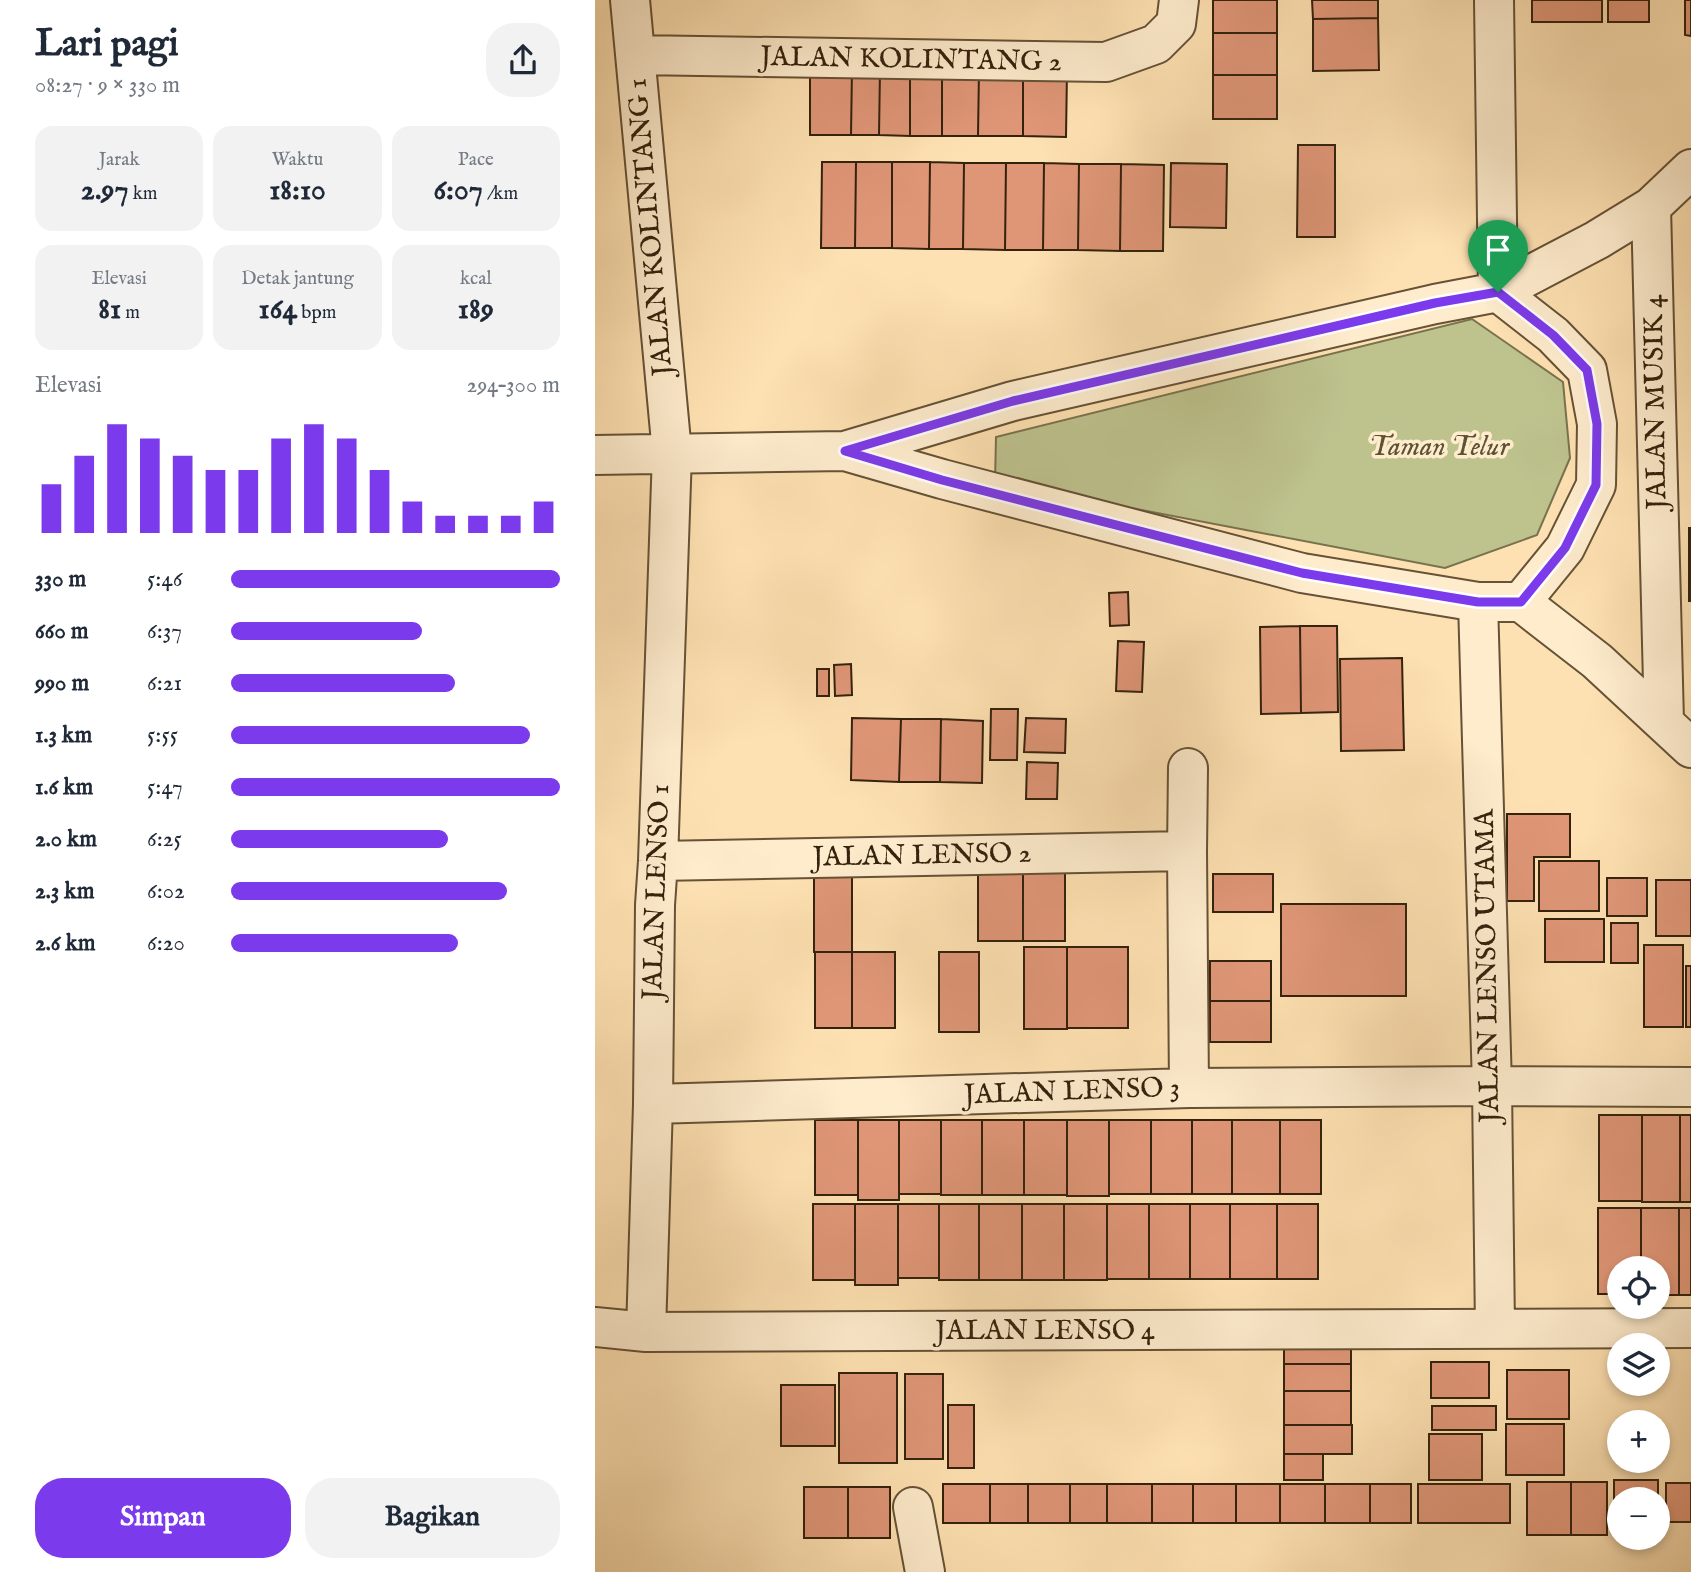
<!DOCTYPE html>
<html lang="id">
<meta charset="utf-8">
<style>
:root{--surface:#fff;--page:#f2f2f3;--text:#1f2937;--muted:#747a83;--accent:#7c3aed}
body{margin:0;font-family:"IM FELL English",serif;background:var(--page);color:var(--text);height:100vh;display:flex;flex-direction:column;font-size:26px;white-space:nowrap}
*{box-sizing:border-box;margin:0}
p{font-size:23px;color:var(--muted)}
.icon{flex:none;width:38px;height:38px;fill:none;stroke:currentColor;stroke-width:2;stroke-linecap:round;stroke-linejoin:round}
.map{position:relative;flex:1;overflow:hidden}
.panel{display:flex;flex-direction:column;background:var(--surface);width:595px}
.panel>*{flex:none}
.buttons{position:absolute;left:1012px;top:1256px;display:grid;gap:14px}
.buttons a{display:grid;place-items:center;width:63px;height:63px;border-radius:50%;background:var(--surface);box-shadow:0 4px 10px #0003;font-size:35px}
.pin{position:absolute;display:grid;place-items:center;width:60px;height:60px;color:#fff;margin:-72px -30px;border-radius:50% 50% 50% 0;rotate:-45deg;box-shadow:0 0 7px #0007}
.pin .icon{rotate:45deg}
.round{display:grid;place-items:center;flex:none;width:74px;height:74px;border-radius:28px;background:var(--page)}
.headline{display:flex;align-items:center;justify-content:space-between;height:119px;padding:0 35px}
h1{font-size:38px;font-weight:700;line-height:52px}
.stats{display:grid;grid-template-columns:repeat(3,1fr);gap:10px;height:119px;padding:7px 35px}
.stats div{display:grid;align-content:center;border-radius:18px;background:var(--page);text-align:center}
.stats b{font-size:30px;font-weight:700}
.stats small{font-size:19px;font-weight:400}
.stats p{font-size:19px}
.chart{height:196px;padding:14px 35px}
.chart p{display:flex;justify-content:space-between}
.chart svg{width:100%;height:126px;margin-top:7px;stroke:var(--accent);stroke-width:6}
.action{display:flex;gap:14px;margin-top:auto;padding:14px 35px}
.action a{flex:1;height:80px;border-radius:28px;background:var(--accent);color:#fff;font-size:28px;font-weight:700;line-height:80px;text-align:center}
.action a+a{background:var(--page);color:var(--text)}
ul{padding:0 35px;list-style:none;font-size:23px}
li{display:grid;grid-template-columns:112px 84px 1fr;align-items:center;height:52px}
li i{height:18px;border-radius:9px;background:var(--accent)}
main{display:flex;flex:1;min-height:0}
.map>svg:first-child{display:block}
.green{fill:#bec38e;stroke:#79724e;stroke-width:2}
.building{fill:#df9677;stroke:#34220d;stroke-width:2}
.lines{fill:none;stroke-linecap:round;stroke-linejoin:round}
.street-casing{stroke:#665236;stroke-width:42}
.street{stroke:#feeccd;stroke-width:38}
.route-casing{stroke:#fff;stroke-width:14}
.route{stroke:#7c3aed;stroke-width:9}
.labels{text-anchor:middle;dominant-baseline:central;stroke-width:7;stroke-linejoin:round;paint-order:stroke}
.street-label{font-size:28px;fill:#34220d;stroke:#feeccd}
.park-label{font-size:28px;font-style:italic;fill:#5d5234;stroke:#feeccd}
</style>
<main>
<section class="panel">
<div class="headline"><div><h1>Lari pagi</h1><p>08:27 · 9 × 330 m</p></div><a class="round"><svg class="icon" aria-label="share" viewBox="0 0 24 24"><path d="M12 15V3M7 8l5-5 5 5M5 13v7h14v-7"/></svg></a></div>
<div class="stats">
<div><p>Jarak</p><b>2.97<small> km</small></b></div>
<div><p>Waktu</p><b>18:10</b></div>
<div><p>Pace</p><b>6:07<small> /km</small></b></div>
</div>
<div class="stats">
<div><p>Elevasi</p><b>81<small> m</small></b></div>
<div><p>Detak jantung</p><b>164<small> bpm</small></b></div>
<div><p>kcal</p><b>189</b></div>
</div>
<div class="chart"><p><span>Elevasi</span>294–300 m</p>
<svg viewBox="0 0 160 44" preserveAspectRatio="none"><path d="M5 44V27M15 44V17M25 44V6M35 44V11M45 44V17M55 44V22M65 44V22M75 44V11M85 44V6M95 44V11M105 44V22M115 44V33M125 44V38M135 44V38M145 44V38M155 44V33"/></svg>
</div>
<ul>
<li><b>330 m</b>5:46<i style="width:100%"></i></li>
<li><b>660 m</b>6:37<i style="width:58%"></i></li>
<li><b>990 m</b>6:21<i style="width:68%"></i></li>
<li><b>1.3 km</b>5:55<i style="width:91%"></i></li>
<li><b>1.6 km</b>5:47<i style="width:100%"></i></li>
<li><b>2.0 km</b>6:25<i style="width:66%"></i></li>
<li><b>2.3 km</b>6:02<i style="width:84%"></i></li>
<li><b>2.6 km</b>6:20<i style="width:69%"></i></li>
</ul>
<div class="action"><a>Simpan</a><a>Bagikan</a></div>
</section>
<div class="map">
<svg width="1096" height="1572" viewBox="0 0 1096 1572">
<rect width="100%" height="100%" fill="#fee1b2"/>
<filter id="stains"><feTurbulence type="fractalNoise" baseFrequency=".00286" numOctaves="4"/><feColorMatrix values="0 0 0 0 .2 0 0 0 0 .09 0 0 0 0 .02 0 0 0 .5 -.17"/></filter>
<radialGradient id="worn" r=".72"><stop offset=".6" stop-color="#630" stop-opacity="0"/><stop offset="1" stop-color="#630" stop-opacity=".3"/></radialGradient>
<path class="green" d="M 877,319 L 968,382 L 975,458 L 942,535 L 850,568 L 400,482 L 401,437 Z"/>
<path class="building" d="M 618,0 L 682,0 L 682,33 L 618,33 Z
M 717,0 L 783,0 L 783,18 L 718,19 Z
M 937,0 L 1007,0 L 1007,22 L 937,22 Z
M 1013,0 L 1054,0 L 1054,22 L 1013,22 Z
M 1090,0 L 1096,0 L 1096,36 L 1090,35 Z
M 783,18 L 784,70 L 718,71 L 718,19 Z
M 618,33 L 682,33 L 682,75 L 618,75 Z
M 215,69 L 257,69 L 256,135 L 215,135 Z
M 257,69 L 285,70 L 284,135 L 256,135 Z
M 285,70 L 315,70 L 315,136 L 284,135 Z
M 315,70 L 347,70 L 347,136 L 315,136 Z
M 347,70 L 384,70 L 383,136 L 347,136 Z
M 384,70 L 428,71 L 428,136 L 383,136 Z
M 428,70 L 472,71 L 471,137 L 428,136 Z
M 618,75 L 682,75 L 682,119 L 618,119 Z
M 703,145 L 740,145 L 740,237 L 702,237 Z
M 227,162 L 261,162 L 260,248 L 226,248 Z
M 261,162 L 297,162 L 297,248 L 260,248 Z
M 297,162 L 335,162 L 334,249 L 297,248 Z
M 335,162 L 369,163 L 368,249 L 334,249 Z
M 369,163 L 411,163 L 410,250 L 368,249 Z
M 411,163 L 449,163 L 448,250 L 410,250 Z
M 449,163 L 484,164 L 483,250 L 448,250 Z
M 576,163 L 632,164 L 631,228 L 575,227 Z
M 484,164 L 526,164 L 525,251 L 483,250 Z
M 526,164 L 569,165 L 568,251 L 525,251 Z
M 1094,528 L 1096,528 L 1096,601 L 1094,601 Z
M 533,592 L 534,625 L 515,626 L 514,593 Z
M 705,626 L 706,713 L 666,714 L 665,627 Z
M 705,626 L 742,626 L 743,712 L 706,713 Z
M 523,641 L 549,642 L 547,692 L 521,691 Z
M 807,658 L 809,750 L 746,751 L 745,659 Z
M 256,664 L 257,695 L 240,696 L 239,665 Z
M 222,669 L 234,669 L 234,696 L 222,696 Z
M 396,709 L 423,709 L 422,760 L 395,760 Z
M 257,718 L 306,719 L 304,782 L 256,780 Z
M 431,718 L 471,719 L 470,753 L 429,752 Z
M 306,719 L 346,719 L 345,782 L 304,782 Z
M 346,719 L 388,721 L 387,783 L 345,782 Z
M 432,762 L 463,763 L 462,799 L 431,799 Z
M 912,814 L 975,814 L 975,857 L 939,857 L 939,901 L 912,901 Z
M 944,861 L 1004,861 L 1004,911 L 944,911 Z
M 383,862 L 428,862 L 428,941 L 383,941 Z
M 428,862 L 470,862 L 470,941 L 428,941 Z
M 219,866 L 257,866 L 257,952 L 219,952 Z
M 618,874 L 678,874 L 678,912 L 618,912 Z
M 1012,878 L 1052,878 L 1052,916 L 1012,916 Z
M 1061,880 L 1096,880 L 1096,936 L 1061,936 Z
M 686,904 L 811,904 L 811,996 L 686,996 Z
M 950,919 L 1009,919 L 1009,962 L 950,962 Z
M 1016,923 L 1043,923 L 1043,963 L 1016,963 Z
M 1049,945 L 1088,945 L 1088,1027 L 1049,1027 Z
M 429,947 L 472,947 L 472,1029 L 429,1029 Z
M 472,947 L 533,947 L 533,1028 L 472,1028 Z
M 220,952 L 257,952 L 257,1028 L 220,1028 Z
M 257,952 L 300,952 L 300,1028 L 257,1028 Z
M 344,952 L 384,952 L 384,1032 L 344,1032 Z
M 615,961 L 676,961 L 676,1001 L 615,1001 Z
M 1091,966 L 1096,966 L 1096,1027 L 1091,1027 Z
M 615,1001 L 676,1001 L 676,1042 L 615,1042 Z
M 1004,1115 L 1047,1115 L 1047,1201 L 1004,1201 Z
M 1047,1115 L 1085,1115 L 1085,1202 L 1047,1202 Z
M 1085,1115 L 1096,1115 L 1096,1202 L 1085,1202 Z
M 220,1120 L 263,1120 L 263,1195 L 220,1195 Z
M 263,1120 L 304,1120 L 304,1200 L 263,1200 Z
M 304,1120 L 346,1120 L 346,1194 L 304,1194 Z
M 346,1120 L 387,1120 L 387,1195 L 346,1195 Z
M 387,1120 L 429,1120 L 429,1195 L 387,1195 Z
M 429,1120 L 472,1120 L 472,1195 L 429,1195 Z
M 472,1120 L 514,1120 L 514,1196 L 472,1196 Z
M 514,1120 L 556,1120 L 556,1194 L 514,1194 Z
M 556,1120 L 597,1120 L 597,1194 L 556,1194 Z
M 597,1120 L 637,1120 L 637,1194 L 597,1194 Z
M 637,1120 L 685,1120 L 685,1194 L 637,1194 Z
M 685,1120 L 726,1120 L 726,1194 L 685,1194 Z
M 218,1204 L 260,1204 L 260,1280 L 218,1280 Z
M 260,1204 L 303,1204 L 303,1285 L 260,1285 Z
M 303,1204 L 344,1204 L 344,1278 L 303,1278 Z
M 344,1204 L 384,1204 L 384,1280 L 344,1280 Z
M 384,1204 L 427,1204 L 427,1280 L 384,1280 Z
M 427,1204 L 469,1204 L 469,1280 L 427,1280 Z
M 469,1204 L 512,1204 L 512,1280 L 469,1280 Z
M 512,1204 L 554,1204 L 554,1279 L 512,1279 Z
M 554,1204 L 595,1204 L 595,1279 L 554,1279 Z
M 595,1204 L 635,1204 L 635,1279 L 595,1279 Z
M 635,1204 L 682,1204 L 682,1279 L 635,1279 Z
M 682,1204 L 723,1204 L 723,1279 L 682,1279 Z
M 1003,1208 L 1046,1208 L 1046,1269 L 1024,1269 L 1024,1294 L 1003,1294 Z
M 1046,1208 L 1084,1208 L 1084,1295 L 1062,1295 L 1062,1269 L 1046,1269 Z
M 1084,1208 L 1096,1208 L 1096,1295 L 1084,1295 Z
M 689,1332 L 756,1332 L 756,1364 L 689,1364 Z
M 836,1362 L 894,1362 L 894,1398 L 836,1398 Z
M 689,1364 L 756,1364 L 756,1391 L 689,1391 Z
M 912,1370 L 974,1370 L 974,1419 L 912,1419 Z
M 244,1373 L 302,1373 L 302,1463 L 244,1463 Z
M 310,1374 L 348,1374 L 348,1459 L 310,1459 Z
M 186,1385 L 240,1385 L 240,1446 L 186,1446 Z
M 689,1391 L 756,1391 L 756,1425 L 689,1425 Z
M 353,1405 L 379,1405 L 379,1468 L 353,1468 Z
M 837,1406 L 901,1406 L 901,1430 L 837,1430 Z
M 911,1424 L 969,1424 L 969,1475 L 911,1475 Z
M 689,1425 L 757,1425 L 757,1454 L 689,1454 Z
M 834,1434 L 887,1434 L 887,1480 L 834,1480 Z
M 689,1454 L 728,1454 L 728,1480 L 689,1480 Z
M 1019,1480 L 1063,1480 L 1063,1526 L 1062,1500 L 1024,1500 L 1024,1526 L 1019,1526 Z
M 932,1482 L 976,1482 L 976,1535 L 932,1535 Z
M 976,1482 L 1012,1482 L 1012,1535 L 976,1535 Z
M 1071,1483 L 1096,1483 L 1096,1522 L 1071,1522 Z
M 348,1484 L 395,1484 L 395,1523 L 348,1523 Z
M 395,1484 L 433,1484 L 433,1523 L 395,1523 Z
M 433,1484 L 475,1484 L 475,1523 L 433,1523 Z
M 475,1484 L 512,1484 L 512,1523 L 475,1523 Z
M 512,1484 L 557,1484 L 557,1523 L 512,1523 Z
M 557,1484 L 598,1484 L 598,1523 L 557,1523 Z
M 598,1484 L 641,1484 L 641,1523 L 598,1523 Z
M 641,1484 L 685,1484 L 685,1523 L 641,1523 Z
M 685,1484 L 730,1484 L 730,1523 L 685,1523 Z
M 730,1484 L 775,1484 L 775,1523 L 730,1523 Z
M 775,1484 L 816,1484 L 816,1523 L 775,1523 Z
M 823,1484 L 915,1484 L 915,1523 L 823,1523 Z
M 209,1487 L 253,1487 L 253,1538 L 209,1538 Z
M 253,1487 L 295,1487 L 295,1538 L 253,1538 Z"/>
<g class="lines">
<defs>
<path id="street" d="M 35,0 L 77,453 L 63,861 L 60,905 L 58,1104 L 51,1332
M 899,0 L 903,292
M 41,55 L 511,62 L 561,44 L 581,24 L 584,0
M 1056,207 L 1069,722
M 250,451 L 347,479 L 707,573 L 883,602 L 926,602 L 970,548 L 1001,485 L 1002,424 L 992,370 L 958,335 L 903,292
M 0,455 L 250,451 L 418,401 L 840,304 L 903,292 L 1002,240 L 1056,207 L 1096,169
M 883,602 L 897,1086 L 900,1329
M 926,602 L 1002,661 L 1096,748
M 593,768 L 592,851 L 594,1088
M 63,861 L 592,851
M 58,1104 L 594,1088 L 897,1086 L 1096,1087
M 0,1327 L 51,1332 L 1096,1328
M 318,1507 L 330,1572"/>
</defs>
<use href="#street" class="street-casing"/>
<use href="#street" class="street"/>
</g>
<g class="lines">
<defs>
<path id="route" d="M 903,292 L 958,335 L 992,370 L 1002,424 L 1001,485 L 970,548 L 926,602 L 883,602 L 707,573 L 347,480 L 250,451 L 418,401 L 840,303 Z"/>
</defs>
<use href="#route" class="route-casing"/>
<use href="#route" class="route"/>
</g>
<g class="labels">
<g class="street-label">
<text transform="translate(316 60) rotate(1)">JALAN KOLINTANG 2</text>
<text transform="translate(56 227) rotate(-95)">JALAN KOLINTANG 1</text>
<text transform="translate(1061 402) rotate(-91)">JALAN MUSIK 4</text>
<text transform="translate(327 856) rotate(-1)">JALAN LENSO 2</text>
<text transform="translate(62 892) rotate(-88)">JALAN LENSO 1</text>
<text transform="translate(893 966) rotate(-91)">JALAN LENSO UTAMA</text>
<text transform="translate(477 1092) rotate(-2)">JALAN LENSO 3</text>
<text x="450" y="1331">JALAN LENSO 4</text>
</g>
<g class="park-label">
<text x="844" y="447">Taman Telur</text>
</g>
</g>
<rect width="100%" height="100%" filter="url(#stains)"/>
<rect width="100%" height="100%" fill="url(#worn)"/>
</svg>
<div class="buttons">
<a><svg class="icon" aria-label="locate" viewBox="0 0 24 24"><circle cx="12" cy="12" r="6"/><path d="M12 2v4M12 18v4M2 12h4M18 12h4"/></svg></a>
<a><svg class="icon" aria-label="layers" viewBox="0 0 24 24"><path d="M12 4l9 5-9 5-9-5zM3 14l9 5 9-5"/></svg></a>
<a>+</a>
<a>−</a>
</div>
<div class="pin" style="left:903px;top:292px;background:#1e9e55"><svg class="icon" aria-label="arrive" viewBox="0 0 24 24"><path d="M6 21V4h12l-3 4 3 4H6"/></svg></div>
</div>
</main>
